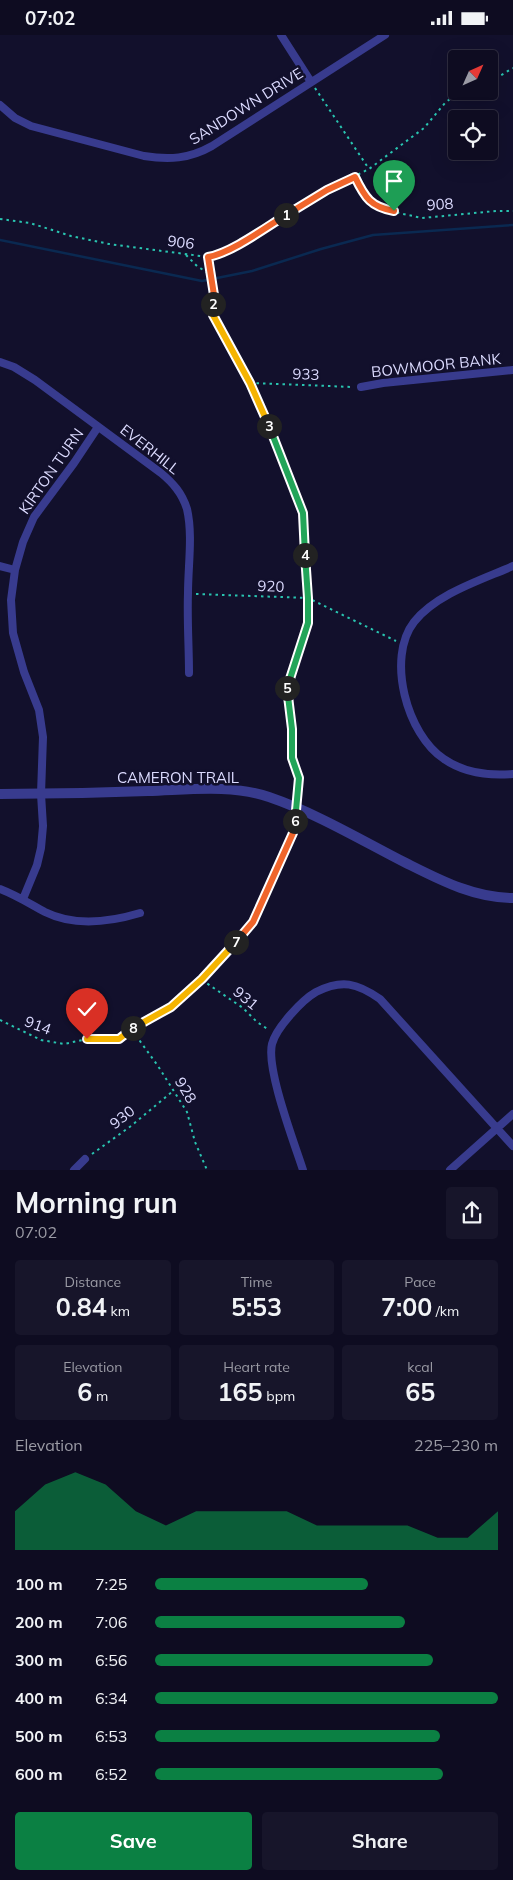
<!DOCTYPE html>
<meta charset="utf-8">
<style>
:root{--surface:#0e0c21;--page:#17152a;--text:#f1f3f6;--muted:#9b9ba5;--line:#2e2c3f;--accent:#0b8043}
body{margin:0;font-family:Mulish,sans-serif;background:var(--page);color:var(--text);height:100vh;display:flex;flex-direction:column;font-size:19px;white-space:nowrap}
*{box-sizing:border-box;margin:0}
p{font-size:16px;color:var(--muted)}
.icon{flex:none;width:28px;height:28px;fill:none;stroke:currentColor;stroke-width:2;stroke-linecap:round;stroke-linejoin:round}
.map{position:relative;height:1135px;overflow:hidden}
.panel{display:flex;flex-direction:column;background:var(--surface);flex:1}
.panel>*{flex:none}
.needle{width:32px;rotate:45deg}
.tools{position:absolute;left:448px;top:15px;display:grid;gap:10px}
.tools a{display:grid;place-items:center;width:50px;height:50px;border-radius:5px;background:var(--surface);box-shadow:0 5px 20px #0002,0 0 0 1px var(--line);font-size:25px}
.pin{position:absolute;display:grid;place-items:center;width:42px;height:42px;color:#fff;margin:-51px -21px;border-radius:50% 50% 50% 0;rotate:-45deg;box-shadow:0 0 5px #0007}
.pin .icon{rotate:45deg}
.km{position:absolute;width:25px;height:25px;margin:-12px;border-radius:50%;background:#222;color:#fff;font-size:14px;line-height:25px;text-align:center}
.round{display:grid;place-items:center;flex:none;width:52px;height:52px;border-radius:5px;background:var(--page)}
.headline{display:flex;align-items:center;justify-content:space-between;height:85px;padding:0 15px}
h1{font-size:28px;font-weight:700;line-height:38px}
.figures{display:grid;grid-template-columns:repeat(3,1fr);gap:8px;height:85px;padding:5px 15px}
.figures div{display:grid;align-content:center;border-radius:5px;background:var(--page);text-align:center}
.figures b{font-size:25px;font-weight:700}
.figures small{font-size:14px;font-weight:400}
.figures p{font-size:14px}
.chart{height:140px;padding:10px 15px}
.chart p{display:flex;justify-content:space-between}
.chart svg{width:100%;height:90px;margin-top:5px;fill:var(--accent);opacity:.7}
.cta{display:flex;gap:10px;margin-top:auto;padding:10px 15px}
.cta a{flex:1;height:58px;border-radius:5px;background:var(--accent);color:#fff;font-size:20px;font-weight:700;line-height:58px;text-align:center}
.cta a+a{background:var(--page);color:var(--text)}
ul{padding:0 15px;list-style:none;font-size:16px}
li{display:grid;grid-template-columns:80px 60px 1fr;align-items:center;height:38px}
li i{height:12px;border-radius:6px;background:var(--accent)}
.status{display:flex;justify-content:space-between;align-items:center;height:35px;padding:0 25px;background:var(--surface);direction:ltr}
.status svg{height:14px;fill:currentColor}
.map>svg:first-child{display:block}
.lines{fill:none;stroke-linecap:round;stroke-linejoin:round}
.stream{stroke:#0a2951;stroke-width:2.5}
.path{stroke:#29c4b0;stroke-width:2;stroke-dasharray:2.5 4;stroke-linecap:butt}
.minor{stroke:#383b8e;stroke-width:8}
.tertiary{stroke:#383b8e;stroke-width:10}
.split-1-casing{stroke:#fff;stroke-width:10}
.split-2-casing{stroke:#fff;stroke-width:10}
.split-3-casing{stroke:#fff;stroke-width:10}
.split-4-casing{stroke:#fff;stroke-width:10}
.split-5-casing{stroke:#fff;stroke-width:10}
.split-6-casing{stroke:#fff;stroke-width:10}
.split-7-casing{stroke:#fff;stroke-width:10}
.split-8-casing{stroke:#fff;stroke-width:10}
.split-9-casing{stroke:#fff;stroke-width:10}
.split-1{stroke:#f0652b;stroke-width:6}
.split-2{stroke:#f0652b;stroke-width:6}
.split-3{stroke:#f5b400;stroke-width:6}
.split-4{stroke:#22a559;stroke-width:6}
.split-5{stroke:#22a559;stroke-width:6}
.split-6{stroke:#22a559;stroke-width:6}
.split-7{stroke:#f0652b;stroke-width:6}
.split-8{stroke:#f5b400;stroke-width:6}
.split-9{stroke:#f5b400;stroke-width:6}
.labels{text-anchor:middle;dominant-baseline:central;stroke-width:5;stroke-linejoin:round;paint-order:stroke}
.street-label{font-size:15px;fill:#dcdbff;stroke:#12102c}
</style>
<div class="status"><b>07:02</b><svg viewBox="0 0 49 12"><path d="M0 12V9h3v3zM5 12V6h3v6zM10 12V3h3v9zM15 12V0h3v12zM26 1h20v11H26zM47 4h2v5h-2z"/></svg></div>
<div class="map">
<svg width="513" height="1135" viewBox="0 0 513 1135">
<rect width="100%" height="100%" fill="#12102c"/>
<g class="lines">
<path class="stream" d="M 0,205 L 202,246 L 252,236 L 321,214 L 373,200 L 513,190"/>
<path class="path" d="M 489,44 L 498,42 L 513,33
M 315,53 L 369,134
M 355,142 L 362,157 L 371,168 L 385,175 L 408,180 L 422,183 L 496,176 L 513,176
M 0,184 L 30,188 L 71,201 L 109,209 L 208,222 L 220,218 L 245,205 L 327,155 L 369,134 L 424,93 L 445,68 L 460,56
M 186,220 L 197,231 L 211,240
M 208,222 L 214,260 L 213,280 L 250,348 L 267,385 L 303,478 L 308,563 L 308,588 L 287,654 L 292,694 L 291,723 L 299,743 L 297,762
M 250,348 L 353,352
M 196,559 L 308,563 L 396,606
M 202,945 L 243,973 L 257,987 L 269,995
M 0,985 L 41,1005 L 64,1009 L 87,1004 L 119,1004 L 171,972 L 202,945 L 253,887 L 293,798 L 296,782
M 132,995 L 158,1031 L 187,1077 L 195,1107 L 207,1135
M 92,1119 L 131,1091 L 173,1056"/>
<path class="minor" d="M 281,0 L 311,47
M 0,70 L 15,83 L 31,91 L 144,121 C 169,125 189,124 212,111 L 385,0
M 0,327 L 14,332 L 35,345 L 161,438 C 173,448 182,458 187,474 C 193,500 188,531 188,558 C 187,585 189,612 189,638
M 361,352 L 383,348 L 513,335
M 0,531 L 15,535
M 513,531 C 481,545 436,559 414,587 C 386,623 407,700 444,724 C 464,738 489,741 513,739
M 0,854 C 16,860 30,869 45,877 C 75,892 110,887 140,878
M 23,864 L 37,830 L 41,813 L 43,791 L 41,759 L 43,702 L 39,675 L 24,637 L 13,598 L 11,565 L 15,535 L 23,507 L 34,482 L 74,428 L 98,392
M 74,1135 L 85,1124
M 303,1135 C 294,1107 266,1034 272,1009 C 276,993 302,965 316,957 C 342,944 357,948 380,964 L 513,1111
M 450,1135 L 513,1079"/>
<path class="tertiary" d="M 0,759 C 49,759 99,758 148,756 C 187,755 231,749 269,762 C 316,778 361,805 406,828 C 440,845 474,863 513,863"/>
</g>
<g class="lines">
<defs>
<path id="split-1" d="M 286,180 L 327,155 L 355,142 C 365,163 371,172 394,176"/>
<path id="split-2" d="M 213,269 L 214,260 L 208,222 C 231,218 265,193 286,180"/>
<path id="split-3" d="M 213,269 L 213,280 L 250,348 L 269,391"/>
<path id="split-4" d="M 269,391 L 303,478 L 305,520"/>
<path id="split-5" d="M 287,653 L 308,588 L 308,563 L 305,520"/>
<path id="split-6" d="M 287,653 L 292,694 L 292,723 L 299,743 L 295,786"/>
<path id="split-7" d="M 236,907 L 253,887 L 293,798 L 295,786"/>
<path id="split-8" d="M 133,993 L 171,972 L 202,944 L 236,907"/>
<path id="split-9" d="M 87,1004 L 119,1004 L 133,993"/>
</defs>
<use href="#split-1" class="split-1-casing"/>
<use href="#split-2" class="split-2-casing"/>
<use href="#split-3" class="split-3-casing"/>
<use href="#split-4" class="split-4-casing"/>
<use href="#split-5" class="split-5-casing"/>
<use href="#split-6" class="split-6-casing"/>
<use href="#split-7" class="split-7-casing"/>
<use href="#split-8" class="split-8-casing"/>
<use href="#split-9" class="split-9-casing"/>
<use href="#split-1" class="split-1"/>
<use href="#split-2" class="split-2"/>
<use href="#split-3" class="split-3"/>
<use href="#split-4" class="split-4"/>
<use href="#split-5" class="split-5"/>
<use href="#split-6" class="split-6"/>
<use href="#split-7" class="split-7"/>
<use href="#split-8" class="split-8"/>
<use href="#split-9" class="split-9"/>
</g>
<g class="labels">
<g class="street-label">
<text transform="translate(246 71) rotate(-32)">SANDOWN DRIVE</text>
<text transform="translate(440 169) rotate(-4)">908</text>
<text transform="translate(181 207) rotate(7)">906</text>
<text transform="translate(436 330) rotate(-6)">BOWMOOR BANK</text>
<text transform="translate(306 339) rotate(2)">933</text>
<text transform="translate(150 414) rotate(38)">EVERHILL</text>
<text transform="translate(51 436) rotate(-55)">KIRTON TURN</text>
<text transform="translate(271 551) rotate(2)">920</text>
<text x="178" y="742">CAMERON TRAIL</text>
<text transform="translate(246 963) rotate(40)">931</text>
<text transform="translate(38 990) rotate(20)">914</text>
<text transform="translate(186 1055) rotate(59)">928</text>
<text transform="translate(122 1082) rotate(-39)">930</text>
</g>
</g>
</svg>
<div class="tools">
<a><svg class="needle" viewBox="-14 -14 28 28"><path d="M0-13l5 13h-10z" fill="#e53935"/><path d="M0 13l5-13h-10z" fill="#9b9ba5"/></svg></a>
<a><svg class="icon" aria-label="locate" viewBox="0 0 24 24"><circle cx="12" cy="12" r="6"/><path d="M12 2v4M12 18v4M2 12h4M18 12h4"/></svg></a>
</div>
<div class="pin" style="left:394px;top:176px;background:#1e9e55"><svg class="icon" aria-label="arrive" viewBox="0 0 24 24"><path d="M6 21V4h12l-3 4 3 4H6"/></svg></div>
<div class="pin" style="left:87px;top:1004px;background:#d93025"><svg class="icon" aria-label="check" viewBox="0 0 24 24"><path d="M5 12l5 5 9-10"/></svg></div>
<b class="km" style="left:286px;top:180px">1</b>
<b class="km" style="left:213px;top:269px">2</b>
<b class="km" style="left:269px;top:391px">3</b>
<b class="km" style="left:305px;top:520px">4</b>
<b class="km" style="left:287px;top:653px">5</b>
<b class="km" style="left:295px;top:786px">6</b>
<b class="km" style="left:236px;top:907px">7</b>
<b class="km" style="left:133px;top:993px">8</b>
</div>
<section class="panel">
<div class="headline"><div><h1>Morning run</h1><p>07:02</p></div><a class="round"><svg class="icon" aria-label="share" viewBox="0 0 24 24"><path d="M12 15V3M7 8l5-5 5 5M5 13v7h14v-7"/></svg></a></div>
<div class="figures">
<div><p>Distance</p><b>0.84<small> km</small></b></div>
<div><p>Time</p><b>5:53</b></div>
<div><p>Pace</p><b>7:00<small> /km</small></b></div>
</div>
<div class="figures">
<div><p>Elevation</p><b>6<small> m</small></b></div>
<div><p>Heart rate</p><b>165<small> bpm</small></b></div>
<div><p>kcal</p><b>65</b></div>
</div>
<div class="chart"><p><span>Elevation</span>225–230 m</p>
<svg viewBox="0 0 160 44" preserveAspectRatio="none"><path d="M0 44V25L10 12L20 6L30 12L40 25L50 32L60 25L70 25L80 25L90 25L100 32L110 32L120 32L130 32L140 38L150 38L160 25V44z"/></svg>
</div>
<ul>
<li><b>100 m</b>7:25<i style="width:62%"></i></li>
<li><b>200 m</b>7:06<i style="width:73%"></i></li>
<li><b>300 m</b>6:56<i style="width:81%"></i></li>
<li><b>400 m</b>6:34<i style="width:100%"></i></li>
<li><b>500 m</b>6:53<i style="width:83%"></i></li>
<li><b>600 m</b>6:52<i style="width:84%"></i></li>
</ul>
<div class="cta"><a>Save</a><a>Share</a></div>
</section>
